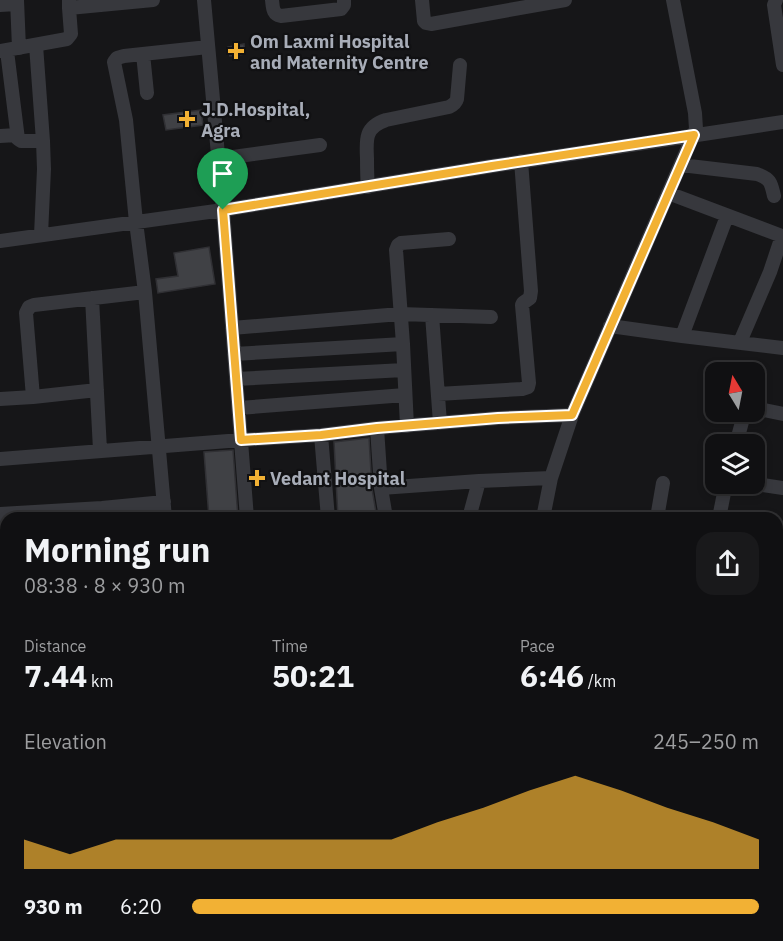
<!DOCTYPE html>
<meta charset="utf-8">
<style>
:root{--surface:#101012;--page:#19191b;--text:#f1f3f6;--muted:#9c9d9f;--line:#303032;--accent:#f2b134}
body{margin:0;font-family:"IBM Plex Sans",sans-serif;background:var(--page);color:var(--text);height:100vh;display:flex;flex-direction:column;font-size:22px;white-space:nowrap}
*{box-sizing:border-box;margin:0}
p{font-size:20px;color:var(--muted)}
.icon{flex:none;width:33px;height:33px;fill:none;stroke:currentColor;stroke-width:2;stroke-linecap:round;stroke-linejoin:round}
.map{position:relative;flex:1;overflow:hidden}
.details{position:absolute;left:0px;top:512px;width:783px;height:430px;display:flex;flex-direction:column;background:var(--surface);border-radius:18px 18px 0 0;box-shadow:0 3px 9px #0003,0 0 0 2px var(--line)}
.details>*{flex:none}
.needle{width:39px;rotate:350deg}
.buttons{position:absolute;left:705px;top:362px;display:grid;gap:12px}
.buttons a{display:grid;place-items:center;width:60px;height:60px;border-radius:12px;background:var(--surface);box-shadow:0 3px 9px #0003,0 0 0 2px var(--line);font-size:30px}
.pin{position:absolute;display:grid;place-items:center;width:51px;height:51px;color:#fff;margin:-62px -26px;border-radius:50% 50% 50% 0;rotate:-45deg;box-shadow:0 0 6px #0007}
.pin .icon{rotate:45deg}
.round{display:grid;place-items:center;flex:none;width:63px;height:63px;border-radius:18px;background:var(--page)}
.overview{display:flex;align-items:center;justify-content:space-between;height:102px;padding:0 24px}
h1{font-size:33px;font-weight:700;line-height:45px}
.stats{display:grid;grid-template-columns:repeat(3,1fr);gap:9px;height:102px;padding:6px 24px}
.stats div{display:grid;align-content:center}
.stats b{font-size:30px;font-weight:700}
.stats small{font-size:16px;font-weight:400}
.stats p{font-size:16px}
.chart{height:168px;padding:12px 24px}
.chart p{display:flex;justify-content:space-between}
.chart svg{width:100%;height:108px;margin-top:6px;fill:var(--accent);opacity:.7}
ul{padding:0 24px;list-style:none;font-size:20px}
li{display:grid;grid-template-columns:96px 72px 1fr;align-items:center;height:45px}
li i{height:15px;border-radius:8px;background:var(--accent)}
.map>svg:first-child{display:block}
.building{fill:#404145;stroke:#303034;stroke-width:1.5}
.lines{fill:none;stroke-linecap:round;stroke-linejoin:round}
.minor{stroke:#37383d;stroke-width:14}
.major{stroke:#53555c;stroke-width:16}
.route-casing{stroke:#fff;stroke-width:12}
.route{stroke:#f2b134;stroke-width:8}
.poi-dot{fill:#f2b134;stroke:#111113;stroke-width:2}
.labels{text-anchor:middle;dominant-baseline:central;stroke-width:4.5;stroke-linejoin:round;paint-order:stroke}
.poi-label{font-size:18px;font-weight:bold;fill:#a8adb8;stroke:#111113;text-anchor:start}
</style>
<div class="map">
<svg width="783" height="941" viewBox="0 0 783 941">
<rect width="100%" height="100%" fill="#161618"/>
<path class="building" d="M 244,44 L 245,54 L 230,56 L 228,47 Z
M 201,110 L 203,125 L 166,130 L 163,115 Z
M 209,247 L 215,284 L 158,293 L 156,279 L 178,276 L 174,253 Z
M 369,438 L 372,489 L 377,518 L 338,518 L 334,442 Z
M 233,450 L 238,518 L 209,518 L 204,452 Z"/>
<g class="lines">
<path class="minor" d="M 17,0 L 19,48
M 204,0 L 223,210 L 247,518
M 272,0 C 273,7 272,14 281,16 L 341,9 L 344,5 L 344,0
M 422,0 L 424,21 L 426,23 L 431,24 L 565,0
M 776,0 L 774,5 L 783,65
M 69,1 L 69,8 L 153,0
M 0,5 L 17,4
M 36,45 L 43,141 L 44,169 L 41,235
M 0,51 L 67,39 L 71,34 L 69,8
M 7,51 L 18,139 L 21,141 L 43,141
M 143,54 L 147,93
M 0,136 L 17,135
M 218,159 L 320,145
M 681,165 L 757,174 C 771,179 771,183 774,196
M 368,187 C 367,177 367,168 367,158 C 366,139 365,127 386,120 L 449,107 C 453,105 456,103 457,99 L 460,65
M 668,193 L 782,236
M 0,241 L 223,210 L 492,166 L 783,122
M 92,298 L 100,450
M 432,315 L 440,423
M 610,326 L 682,336 L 783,348
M 232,328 L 400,314 L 491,317
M 682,336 L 727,216
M 740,342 L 770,272 L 782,236 L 783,237
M 234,354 L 403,344
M 236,379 L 404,370
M 97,390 L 33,397 L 26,313 L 29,307 L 34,305 L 145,292
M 438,394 L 522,389 L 528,387 L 529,383 L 522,305 L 523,303 L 530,298 L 531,291 L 521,161
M 0,399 L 33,397
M 239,408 L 405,395
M 754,408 L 783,414
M 407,426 L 403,344 L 396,250 L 398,245 L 401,243 L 449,239
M 377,428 L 381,488
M 321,435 L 328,518
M 736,444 L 745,411
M 0,459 L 241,440 L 321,435 L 377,428 L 498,418 L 572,415
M 749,483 L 783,488
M 0,514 L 102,508 L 164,502
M 165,518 L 145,292 L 136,222 L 126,120 L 114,62 L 117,58 L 124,56 L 208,47
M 386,518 L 381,488 L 479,481
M 469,518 L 479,481 L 551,478
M 543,518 L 551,478 L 572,415 L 696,129 L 695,113 L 673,0
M 657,518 L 663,483
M 719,518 L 726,483
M 777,553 L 783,553
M 0,571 L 6,575
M 777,623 L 783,623
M 0,643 L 6,647
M 777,740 L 783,738
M 777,796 L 783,795
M 779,849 L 783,849
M 420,936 L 428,939 L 434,936
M 598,936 L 599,941
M 680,936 L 681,941
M 748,936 L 750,941
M 9,941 L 11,936
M 48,941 L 51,936
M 103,941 L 105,938
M 158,941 L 161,936
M 506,941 L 506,936"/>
<path class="major" d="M 0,743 L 6,747
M 0,757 L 6,761
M 270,936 L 278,941
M 293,936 L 300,941"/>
</g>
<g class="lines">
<defs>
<path id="route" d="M 694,135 L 572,415 L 498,418 L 377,428 L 321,435 L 241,440 L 223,210 L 492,166 Z"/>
</defs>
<use href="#route" class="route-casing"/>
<use href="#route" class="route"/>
</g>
<g class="poi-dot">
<path d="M233 42h6v6h6v6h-6v6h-6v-6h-6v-6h6z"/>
<path d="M184 110h6v6h6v6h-6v6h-6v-6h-6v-6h6z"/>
<path d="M254 469h6v6h6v6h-6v6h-6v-6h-6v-6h6z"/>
</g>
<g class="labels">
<g class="poi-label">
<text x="250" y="41">Om Laxmi Hospital<tspan x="250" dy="21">and Maternity Centre</tspan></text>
<text x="201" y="109">J.D.Hospital,<tspan x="201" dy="21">Agra</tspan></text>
<text x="270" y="478">Vedant Hospital</text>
</g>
</g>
</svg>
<div class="buttons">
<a><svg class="needle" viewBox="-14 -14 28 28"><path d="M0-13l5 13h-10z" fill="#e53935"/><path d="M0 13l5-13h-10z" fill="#9c9d9f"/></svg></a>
<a><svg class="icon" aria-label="layers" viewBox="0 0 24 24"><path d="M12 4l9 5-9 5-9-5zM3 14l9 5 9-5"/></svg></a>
</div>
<div class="pin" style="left:223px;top:210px;background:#1e9e55"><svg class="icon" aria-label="arrive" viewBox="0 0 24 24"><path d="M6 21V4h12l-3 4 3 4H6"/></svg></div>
<section class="details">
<div class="overview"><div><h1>Morning run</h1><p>08:38 · 8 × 930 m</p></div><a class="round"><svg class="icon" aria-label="share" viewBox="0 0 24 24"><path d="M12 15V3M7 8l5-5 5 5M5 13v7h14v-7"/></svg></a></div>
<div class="stats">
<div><p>Distance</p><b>7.44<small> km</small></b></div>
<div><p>Time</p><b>50:21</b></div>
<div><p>Pace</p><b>6:46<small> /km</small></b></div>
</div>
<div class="chart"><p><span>Elevation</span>245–250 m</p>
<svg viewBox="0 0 160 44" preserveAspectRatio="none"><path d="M0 44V32L10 38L20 32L30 32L40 32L50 32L60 32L70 32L80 32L90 25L100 19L110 12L120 6L130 12L140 19L150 25L160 32V44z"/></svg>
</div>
<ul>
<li><b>930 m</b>6:20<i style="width:100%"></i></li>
</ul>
</section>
</div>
